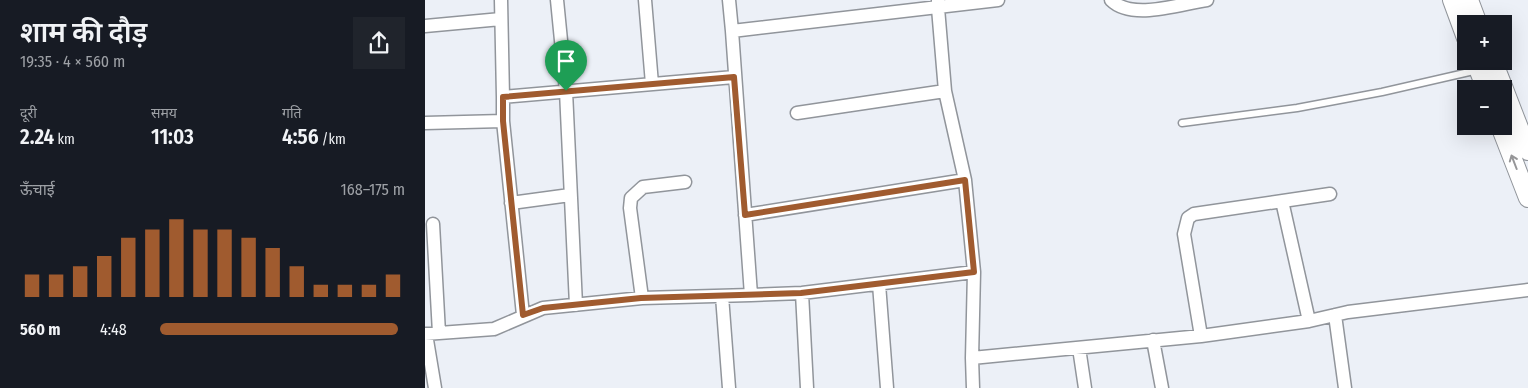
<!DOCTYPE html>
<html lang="hi">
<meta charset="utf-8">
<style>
:root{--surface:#171b24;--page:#20242c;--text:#f1f3f6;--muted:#9ea1a6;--accent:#a05b2f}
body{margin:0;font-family:"Fira Sans Condensed","Noto Sans Devanagari",sans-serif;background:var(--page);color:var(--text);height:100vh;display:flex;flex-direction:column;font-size:19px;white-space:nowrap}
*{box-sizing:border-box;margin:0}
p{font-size:16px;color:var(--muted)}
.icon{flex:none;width:28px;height:28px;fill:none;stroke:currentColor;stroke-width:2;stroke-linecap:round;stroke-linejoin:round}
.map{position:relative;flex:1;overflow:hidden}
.panel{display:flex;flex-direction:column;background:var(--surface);width:425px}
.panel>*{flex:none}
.tools{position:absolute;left:1032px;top:15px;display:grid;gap:10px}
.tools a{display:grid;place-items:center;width:55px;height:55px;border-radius:0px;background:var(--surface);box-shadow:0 5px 20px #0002;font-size:25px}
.pin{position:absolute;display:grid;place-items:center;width:42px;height:42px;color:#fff;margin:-51px -21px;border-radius:50% 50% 50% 0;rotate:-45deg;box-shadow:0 0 5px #0007}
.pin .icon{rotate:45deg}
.round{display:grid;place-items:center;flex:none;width:52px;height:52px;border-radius:0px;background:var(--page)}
.overview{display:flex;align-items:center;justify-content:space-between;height:85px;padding:0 20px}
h1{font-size:28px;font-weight:600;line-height:38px}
.figures{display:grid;grid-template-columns:repeat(3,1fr);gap:8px;height:85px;padding:5px 20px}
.figures div{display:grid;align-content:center}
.figures b{font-size:21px;font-weight:600}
.figures small{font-size:14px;font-weight:400}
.figures p{font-size:14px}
.chart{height:140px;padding:10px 20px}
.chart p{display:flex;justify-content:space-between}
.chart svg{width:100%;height:90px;margin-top:5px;stroke:var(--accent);stroke-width:6}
ul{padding:0 20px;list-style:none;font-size:16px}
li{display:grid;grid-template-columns:80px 60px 1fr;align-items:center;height:38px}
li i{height:12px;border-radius:6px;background:var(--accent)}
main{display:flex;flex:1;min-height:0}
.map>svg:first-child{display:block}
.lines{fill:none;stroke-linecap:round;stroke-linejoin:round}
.lane-casing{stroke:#91959b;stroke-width:9}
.street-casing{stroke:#91959b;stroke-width:15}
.secondary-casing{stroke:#91959b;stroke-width:20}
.lane{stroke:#fff;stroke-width:6}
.street{stroke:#fff;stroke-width:12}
.secondary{stroke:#fff;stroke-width:18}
.oneway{stroke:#969698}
.route-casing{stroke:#fff;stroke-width:10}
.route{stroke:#a05b2f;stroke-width:6}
</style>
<main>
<section class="panel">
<div class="overview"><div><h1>शाम की दौड़</h1><p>19:35 · 4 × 560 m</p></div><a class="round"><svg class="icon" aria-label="share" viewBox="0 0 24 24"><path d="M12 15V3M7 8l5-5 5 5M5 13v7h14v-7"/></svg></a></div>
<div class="figures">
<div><p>दूरी</p><b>2.24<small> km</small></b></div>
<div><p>समय</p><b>11:03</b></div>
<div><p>गति</p><b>4:56<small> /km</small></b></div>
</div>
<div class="chart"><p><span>ऊँचाई</span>168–175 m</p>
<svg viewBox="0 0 160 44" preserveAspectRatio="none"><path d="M5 44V33M15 44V33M25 44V29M35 44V24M45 44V15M55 44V11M65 44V6M75 44V11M85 44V11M95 44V15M105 44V20M115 44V29M125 44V38M135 44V38M145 44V38M155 44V33"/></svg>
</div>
<ul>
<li><b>560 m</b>4:48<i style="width:97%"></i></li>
</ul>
</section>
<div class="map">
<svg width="1103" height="388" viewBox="0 0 1103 388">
<rect width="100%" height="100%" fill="#ecf0f7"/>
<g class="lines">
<defs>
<path id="lane" d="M 757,123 L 872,108 L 957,92 L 1053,70"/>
<path id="street" d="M 76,0 L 78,97
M 132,0 L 141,91 L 151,305
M 220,0 L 227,84
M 304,0 L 307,31
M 513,0 L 513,8 L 520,91 L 540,180 L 549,272 L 377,293 L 326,295 L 307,31 L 573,0
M 686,0 C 707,21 755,4 782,0
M 0,26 L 76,19
M 372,113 L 520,91
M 78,121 L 98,315
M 0,123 L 78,121 L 78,97 L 309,77
M 857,201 L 884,321
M 86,203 L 145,195
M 320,215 L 540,180
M 8,224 L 14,333
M 549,272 L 547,358 L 776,336 L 884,321 L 923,312 L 1103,290
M 454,284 L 462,388
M 377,293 L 382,388
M 297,296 L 304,388
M 217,298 L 205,208 L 206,198 L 218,187 L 260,182
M 910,315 L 920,388
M 0,334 L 69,329 L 118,308 L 217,298 L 326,295
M 1,334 L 10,388
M 776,336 L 759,234 L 763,218 L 769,214 L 905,194
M 728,340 L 737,388
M 654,348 L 660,388
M 547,358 L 548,388"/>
<path id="secondary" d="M 1027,0 L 1041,38
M 1044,0 L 1053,24
M 1050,61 L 1061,89
M 1068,61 L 1079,89
M 1079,89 L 1103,151
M 1075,126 L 1103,198"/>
</defs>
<use href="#lane" class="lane-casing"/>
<use href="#street" class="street-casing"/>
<use href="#secondary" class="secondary-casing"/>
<use href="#lane" class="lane"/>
<use href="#street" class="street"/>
<use href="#secondary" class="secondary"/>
</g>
<defs><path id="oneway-shaft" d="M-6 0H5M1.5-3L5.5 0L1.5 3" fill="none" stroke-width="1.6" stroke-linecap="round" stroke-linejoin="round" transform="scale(1.25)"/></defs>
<use class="oneway" href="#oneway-shaft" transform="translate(1089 162) rotate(-111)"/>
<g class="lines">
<defs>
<path id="route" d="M 309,77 L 320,215 L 540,180 L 549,272 L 376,293 L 216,298 L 118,308 L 98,315 L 78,121 L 78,97 Z"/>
</defs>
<use href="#route" class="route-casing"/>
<use href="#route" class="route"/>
</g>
</svg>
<div class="tools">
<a>+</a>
<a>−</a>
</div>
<div class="pin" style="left:141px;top:91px;background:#1e9e55"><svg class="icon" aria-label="arrive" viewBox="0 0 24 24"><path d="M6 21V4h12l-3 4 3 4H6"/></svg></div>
</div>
</main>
